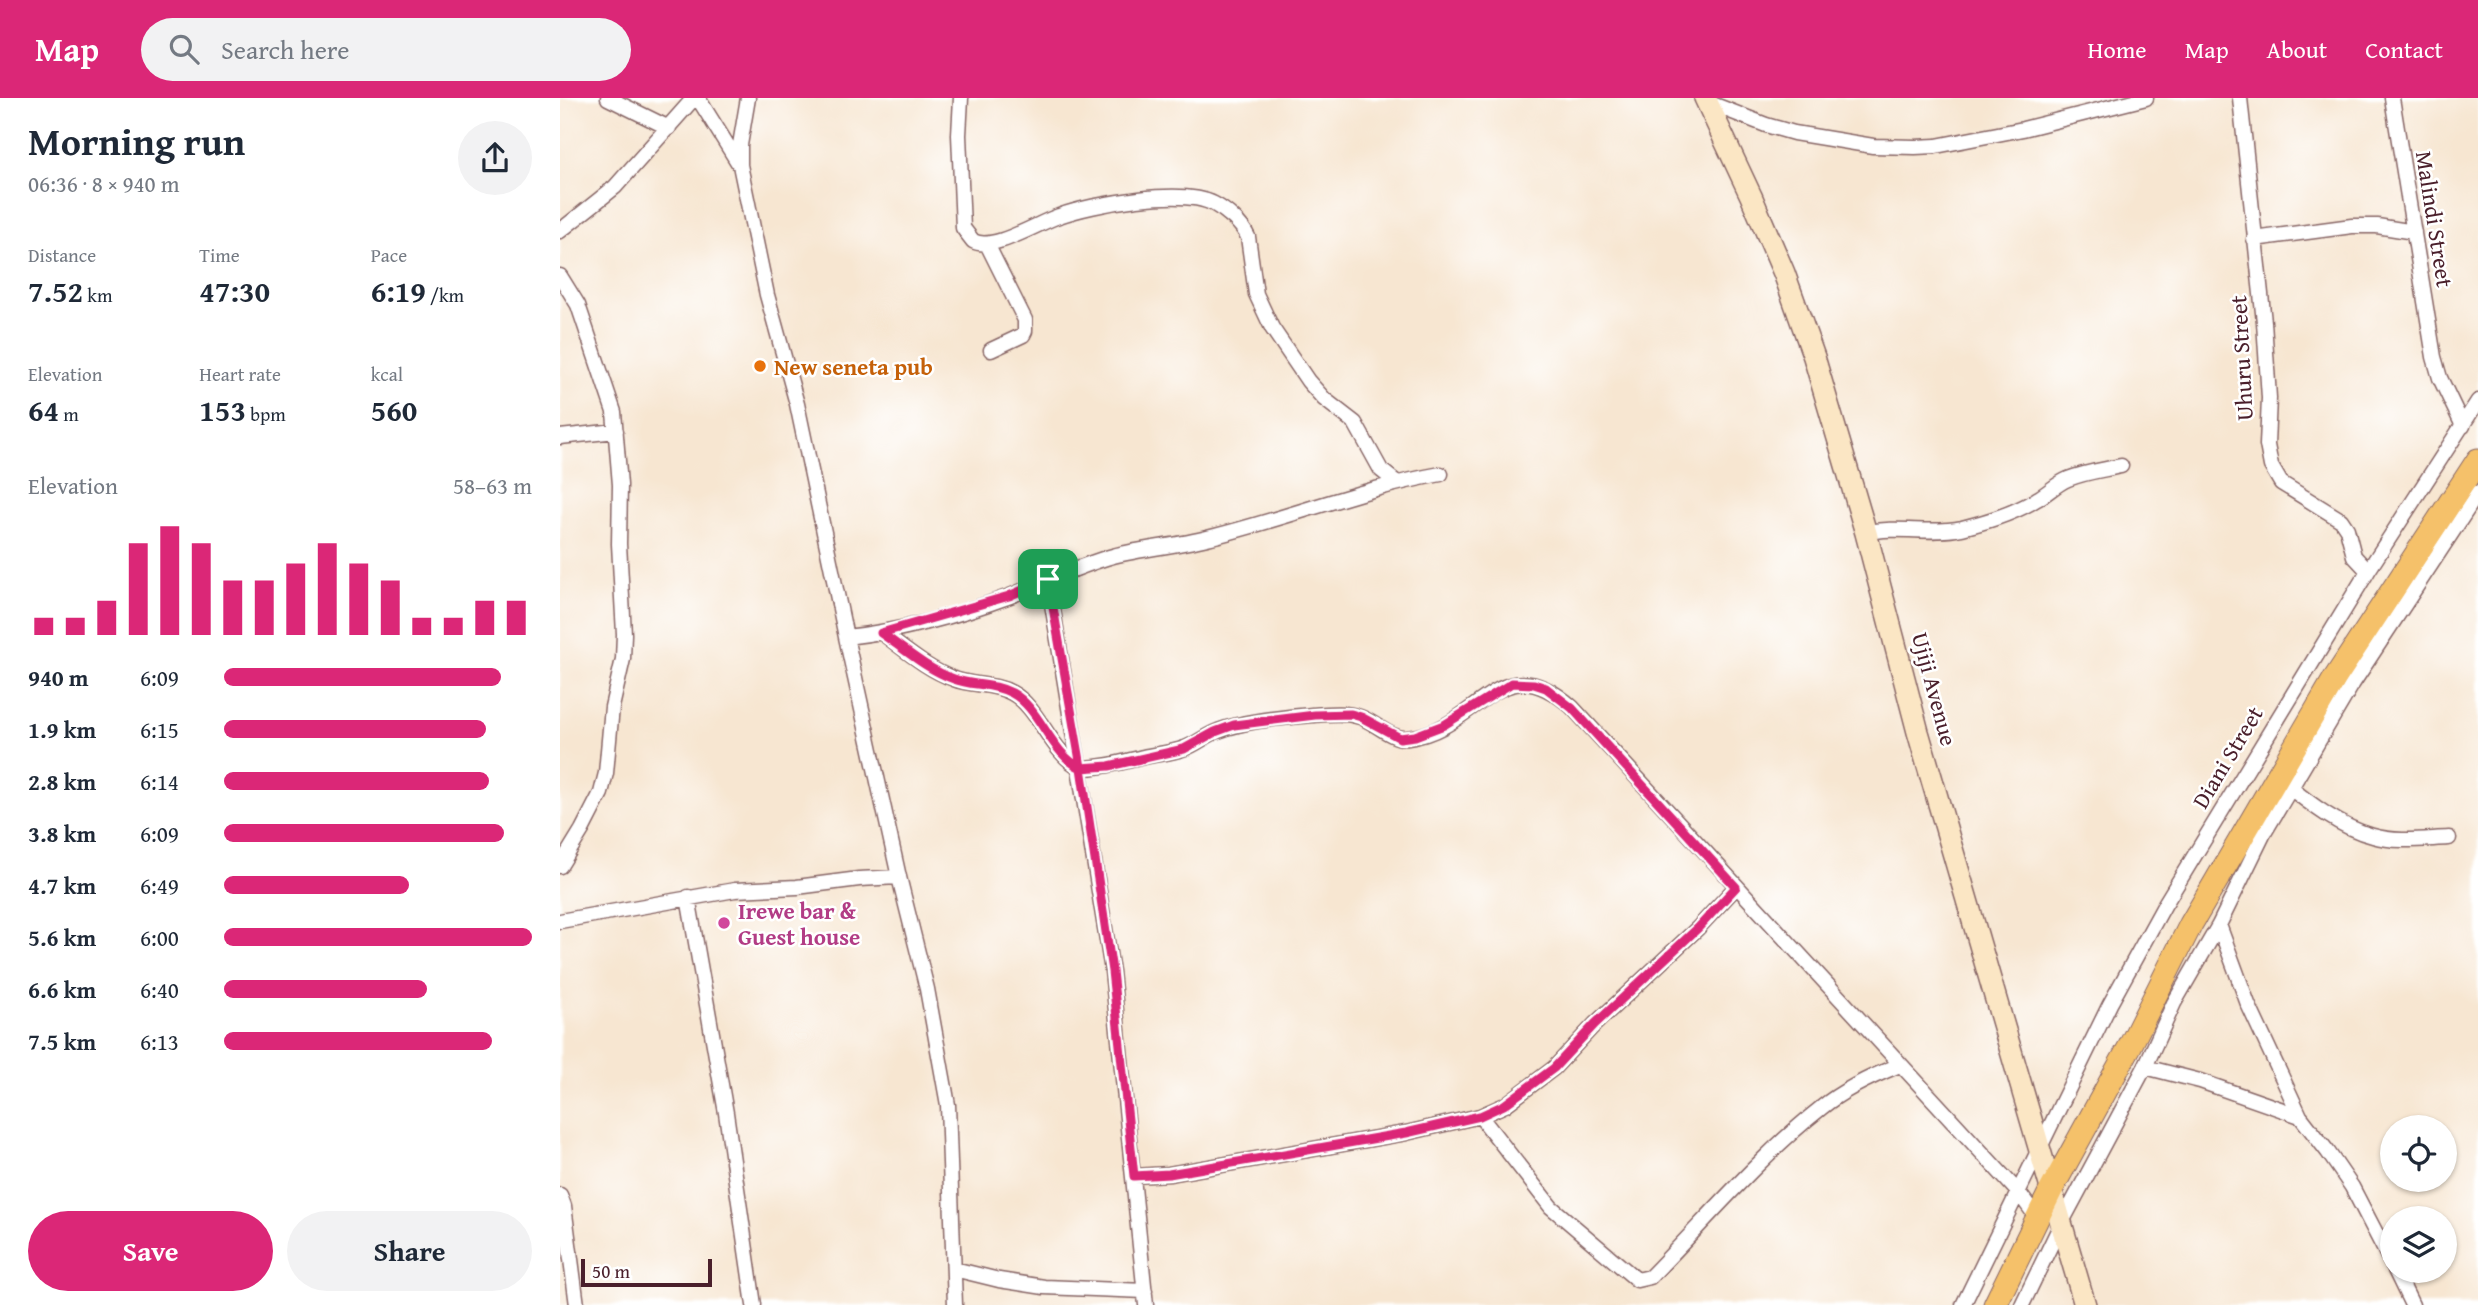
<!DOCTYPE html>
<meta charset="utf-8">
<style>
:root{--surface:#fff;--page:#f2f2f3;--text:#1f2937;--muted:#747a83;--accent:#db2777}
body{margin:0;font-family:"Gentium Book Plus",serif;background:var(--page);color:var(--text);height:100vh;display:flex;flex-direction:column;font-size:26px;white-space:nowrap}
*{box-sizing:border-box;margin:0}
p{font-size:23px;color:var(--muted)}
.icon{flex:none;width:38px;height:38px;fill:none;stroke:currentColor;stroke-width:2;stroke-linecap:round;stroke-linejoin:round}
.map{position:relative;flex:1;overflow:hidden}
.sheet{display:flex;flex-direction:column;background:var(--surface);width:560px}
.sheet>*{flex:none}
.fabs{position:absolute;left:1820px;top:1017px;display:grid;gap:14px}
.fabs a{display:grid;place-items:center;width:77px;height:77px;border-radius:50%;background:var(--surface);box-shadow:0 2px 5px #0004;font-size:35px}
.scale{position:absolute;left:21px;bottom:18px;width:131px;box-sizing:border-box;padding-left:7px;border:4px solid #4a1f2b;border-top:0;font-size:19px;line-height:24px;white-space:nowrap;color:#4a1f2b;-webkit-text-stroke:5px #fff;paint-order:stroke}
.pin{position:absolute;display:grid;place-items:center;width:60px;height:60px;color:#fff;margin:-30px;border-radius:14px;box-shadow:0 4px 10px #0006}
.round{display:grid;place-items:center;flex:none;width:74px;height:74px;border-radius:37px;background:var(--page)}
.headline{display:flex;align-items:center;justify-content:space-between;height:119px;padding:0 28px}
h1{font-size:38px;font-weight:700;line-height:52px}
.figures{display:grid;grid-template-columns:repeat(3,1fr);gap:10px;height:119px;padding:7px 28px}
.figures div{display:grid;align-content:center}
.figures b{font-size:30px;font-weight:700}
.figures small{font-size:19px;font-weight:400}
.figures p{font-size:19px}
.chart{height:196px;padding:14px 28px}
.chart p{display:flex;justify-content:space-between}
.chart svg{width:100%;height:126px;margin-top:7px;stroke:var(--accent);stroke-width:6}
.cta{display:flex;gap:14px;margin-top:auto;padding:14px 28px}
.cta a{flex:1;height:80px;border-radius:42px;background:var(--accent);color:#fff;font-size:28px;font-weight:700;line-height:80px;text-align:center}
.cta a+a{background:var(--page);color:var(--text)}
ul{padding:0 28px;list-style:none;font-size:23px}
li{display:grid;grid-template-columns:112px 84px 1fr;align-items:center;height:52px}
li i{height:18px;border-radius:9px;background:var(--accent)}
header{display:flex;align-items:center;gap:42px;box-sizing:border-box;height:98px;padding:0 35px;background:var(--accent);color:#fff}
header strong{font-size:33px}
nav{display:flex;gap:38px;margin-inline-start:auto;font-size:24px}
.search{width:490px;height:63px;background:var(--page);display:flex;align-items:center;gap:18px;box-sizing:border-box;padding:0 24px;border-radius:38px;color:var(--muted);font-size:26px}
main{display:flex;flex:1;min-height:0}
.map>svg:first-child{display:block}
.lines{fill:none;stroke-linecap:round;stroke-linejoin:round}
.minor-casing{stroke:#876565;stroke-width:17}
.secondary-casing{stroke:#876565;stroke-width:24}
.primary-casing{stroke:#876565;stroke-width:25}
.minor{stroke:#fff;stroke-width:14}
.secondary{stroke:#fbe6c4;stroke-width:21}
.primary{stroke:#f5c16b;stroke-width:23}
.route-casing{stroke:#fff;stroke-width:14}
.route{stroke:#db2777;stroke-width:9}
.food-dot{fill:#e8710a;stroke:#fff;stroke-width:2.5}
.hotel-dot{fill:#d1479c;stroke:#fff;stroke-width:2.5}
.labels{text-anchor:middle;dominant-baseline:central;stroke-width:5;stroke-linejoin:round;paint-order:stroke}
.street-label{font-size:23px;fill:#4a1f2b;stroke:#fff}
.food-label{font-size:23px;font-weight:bold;fill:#c56008;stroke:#fff;text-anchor:start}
.hotel-label{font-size:23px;font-weight:bold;fill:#b23c85;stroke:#fff;text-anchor:start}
</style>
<header>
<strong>Map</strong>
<div class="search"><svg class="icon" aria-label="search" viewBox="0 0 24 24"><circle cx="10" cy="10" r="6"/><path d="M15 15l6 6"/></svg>Search here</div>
<nav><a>Home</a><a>Map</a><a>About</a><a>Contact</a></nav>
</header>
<main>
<section class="sheet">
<div class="headline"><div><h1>Morning run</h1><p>06:36 · 8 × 940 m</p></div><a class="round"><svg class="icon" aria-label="share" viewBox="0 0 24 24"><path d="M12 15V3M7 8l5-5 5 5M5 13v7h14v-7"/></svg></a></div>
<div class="figures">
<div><p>Distance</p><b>7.52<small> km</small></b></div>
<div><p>Time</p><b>47:30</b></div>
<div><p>Pace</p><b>6:19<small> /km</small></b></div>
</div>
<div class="figures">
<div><p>Elevation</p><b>64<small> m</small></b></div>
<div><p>Heart rate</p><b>153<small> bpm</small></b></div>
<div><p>kcal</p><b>560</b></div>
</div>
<div class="chart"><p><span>Elevation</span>58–63 m</p>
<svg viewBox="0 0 160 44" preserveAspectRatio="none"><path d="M5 44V38M15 44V38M25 44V32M35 44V12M45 44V6M55 44V12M65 44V25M75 44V25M85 44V19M95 44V12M105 44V19M115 44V25M125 44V38M135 44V38M145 44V32M155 44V32"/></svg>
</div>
<ul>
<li><b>940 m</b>6:09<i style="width:90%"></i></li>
<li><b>1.9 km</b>6:15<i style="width:85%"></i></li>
<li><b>2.8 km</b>6:14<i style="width:86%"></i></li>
<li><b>3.8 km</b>6:09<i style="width:91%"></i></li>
<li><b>4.7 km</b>6:49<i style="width:60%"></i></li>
<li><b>5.6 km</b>6:00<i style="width:100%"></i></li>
<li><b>6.6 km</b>6:40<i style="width:66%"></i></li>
<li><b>7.5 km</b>6:13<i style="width:87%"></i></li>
</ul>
<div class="cta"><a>Save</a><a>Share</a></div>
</section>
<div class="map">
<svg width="1918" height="1207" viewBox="0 0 1918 1207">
<rect width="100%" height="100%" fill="#fff"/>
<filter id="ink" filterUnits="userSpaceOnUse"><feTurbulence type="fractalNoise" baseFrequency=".0143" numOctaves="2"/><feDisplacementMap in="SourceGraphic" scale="14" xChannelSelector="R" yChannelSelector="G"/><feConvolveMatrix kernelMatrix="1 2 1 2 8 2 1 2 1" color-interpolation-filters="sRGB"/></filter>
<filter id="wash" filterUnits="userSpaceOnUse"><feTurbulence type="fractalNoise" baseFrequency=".00686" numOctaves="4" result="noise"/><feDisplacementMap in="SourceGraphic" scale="28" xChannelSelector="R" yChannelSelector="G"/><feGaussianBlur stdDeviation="1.57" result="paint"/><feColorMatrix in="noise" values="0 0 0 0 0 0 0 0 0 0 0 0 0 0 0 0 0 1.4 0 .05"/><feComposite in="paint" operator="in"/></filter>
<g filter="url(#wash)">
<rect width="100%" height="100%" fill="#f7e6d1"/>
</g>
<g filter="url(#ink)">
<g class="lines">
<defs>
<path id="minor" d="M 48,0 L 109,30
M 138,0 L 179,66
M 188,0 L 180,47 L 180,67 L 207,197 L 237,306 L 286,539 L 339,779 L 367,891 L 388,1007 L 395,1207
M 401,0 L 399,37 L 403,130 L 413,143 C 433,154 477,125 499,118 C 532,106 623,89 654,106 C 667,113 682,126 688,139 L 696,196 L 712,230 L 748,283 L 764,301 L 795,325 L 821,372 L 836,384
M 1680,0 L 1704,224 L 1709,300 L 1707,347 L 1711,368 L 1721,385 L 1781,422 L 1787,431 L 1794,458 L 1808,473
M 1832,0 L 1874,259 L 1880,280 L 1903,328
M 1147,4 L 1206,27 L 1234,35 L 1313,48 L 1355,49 L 1376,48 L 1463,31 L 1586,0
M 0,133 L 55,89 L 134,0
M 1694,141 L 1792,128 L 1817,128 L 1854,134
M 427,146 L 465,222 L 465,233 L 463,237 L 431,252
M 0,178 L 18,207 L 54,314 L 60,387 L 59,446 L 64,536 L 63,561 L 52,609 L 46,675 L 41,695 L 22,732 L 0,768
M 0,339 L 56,333
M 1306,435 C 1337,427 1370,437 1402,430 C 1426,424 1456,415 1477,401 C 1488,395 1496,386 1508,381 C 1525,374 1543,372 1561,368
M 488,481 L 552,873 L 586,1207
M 322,535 C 344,551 368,572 394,581 C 412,588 434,585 452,595 C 480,610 490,655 521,670 C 543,670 562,664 583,659 C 597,656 612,655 625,650 C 637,646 646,637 658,633 C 687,622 721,620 752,617 C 767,616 785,614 800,619 C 815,624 831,642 848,640 C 919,632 939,544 1012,609 L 1459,1095 L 1478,1121
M 286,539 C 341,533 397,518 450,498 C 484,485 517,468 553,458 C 584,450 616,448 647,440 C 726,421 802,390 881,376
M 1724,685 C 1749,705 1781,730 1813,738 C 1837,745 1864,741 1889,740
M 128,799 L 166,1015 L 194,1207
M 0,823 L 175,792 L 237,789 L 299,781 L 339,779
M 1659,827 L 1688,906 L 1740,1018 L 1768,1054 L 1792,1089 L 1832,1166
M 1585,969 L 1640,983 L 1740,1018
M 920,1018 L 991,1109 L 1077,1182 L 1090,1179 C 1146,1122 1199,1059 1261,1010 C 1284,991 1312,978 1340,967
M 574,1078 L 609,1076 L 846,1035 L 920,1018 L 945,1007 L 994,970 L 1035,926 L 1138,830 L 1176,789
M 0,1097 L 4,1108 L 17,1207
M 394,1171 L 439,1182 L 484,1189 L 585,1193
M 1835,1172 L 1852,1207
M 1403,1207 L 1550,906 L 1605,806 L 1808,473 L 1918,303
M 1462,1207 L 1502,1124 L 1585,969 L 1614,905 L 1659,827 L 1703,737 L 1793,585 L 1918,395"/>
<path id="secondary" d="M 1145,0 L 1191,98 L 1224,175 L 1254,259 L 1306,435 L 1358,634 L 1525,1207"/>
<path id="primary" d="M 1435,1207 L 1491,1092 L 1569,950 L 1631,826 L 1775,580 L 1918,362"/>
</defs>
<use href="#minor" class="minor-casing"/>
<use href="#secondary" class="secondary-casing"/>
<use href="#primary" class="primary-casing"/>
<use href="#minor" class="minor"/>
<use href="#secondary" class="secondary"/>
<use href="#primary" class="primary"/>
</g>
</g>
<g class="lines" filter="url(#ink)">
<defs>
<path id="route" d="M 488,481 L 449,498 L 321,535 C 344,551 368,572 394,581 C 412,588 434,585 452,595 C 480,610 490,655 521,670 L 549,668 L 624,651 L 655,634 L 674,627 L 755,617 L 791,616 L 801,619 L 840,640 L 855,638 L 884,627 L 952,585 L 974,586 L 986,590 L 1012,610 L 1176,789 L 1138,830 L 1035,926 L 994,970 L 944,1007 L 920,1018 L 846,1035 L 609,1076 L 574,1078 L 552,873 L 521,670 L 519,657 L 488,481"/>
</defs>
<use href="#route" class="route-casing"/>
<use href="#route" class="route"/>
</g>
<circle class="food-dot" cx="200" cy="268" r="7"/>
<circle class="hotel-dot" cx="164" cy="825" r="7"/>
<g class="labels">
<g class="street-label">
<text transform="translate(1875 121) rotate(81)">Malindi Street</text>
<text transform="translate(1681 260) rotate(-93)">Uhuru Street</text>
<text transform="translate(1375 591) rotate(75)">Ujiji Avenue</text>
<text transform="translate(1667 659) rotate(-59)">Diani Street</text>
</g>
<g class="food-label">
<text x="214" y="268">New seneta pub</text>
</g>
<g class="hotel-label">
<text x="178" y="812">Irewe bar &amp;<tspan x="178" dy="26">Guest house</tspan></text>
</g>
</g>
</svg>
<div class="fabs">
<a><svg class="icon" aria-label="locate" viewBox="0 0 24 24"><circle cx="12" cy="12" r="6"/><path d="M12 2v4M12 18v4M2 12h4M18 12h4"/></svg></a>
<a><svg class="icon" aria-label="layers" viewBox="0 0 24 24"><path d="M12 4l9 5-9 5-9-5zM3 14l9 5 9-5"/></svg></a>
</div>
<div class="scale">50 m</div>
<div class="pin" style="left:488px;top:481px;background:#1e9e55"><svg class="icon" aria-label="arrive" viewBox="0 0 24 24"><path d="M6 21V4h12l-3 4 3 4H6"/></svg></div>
</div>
</main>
